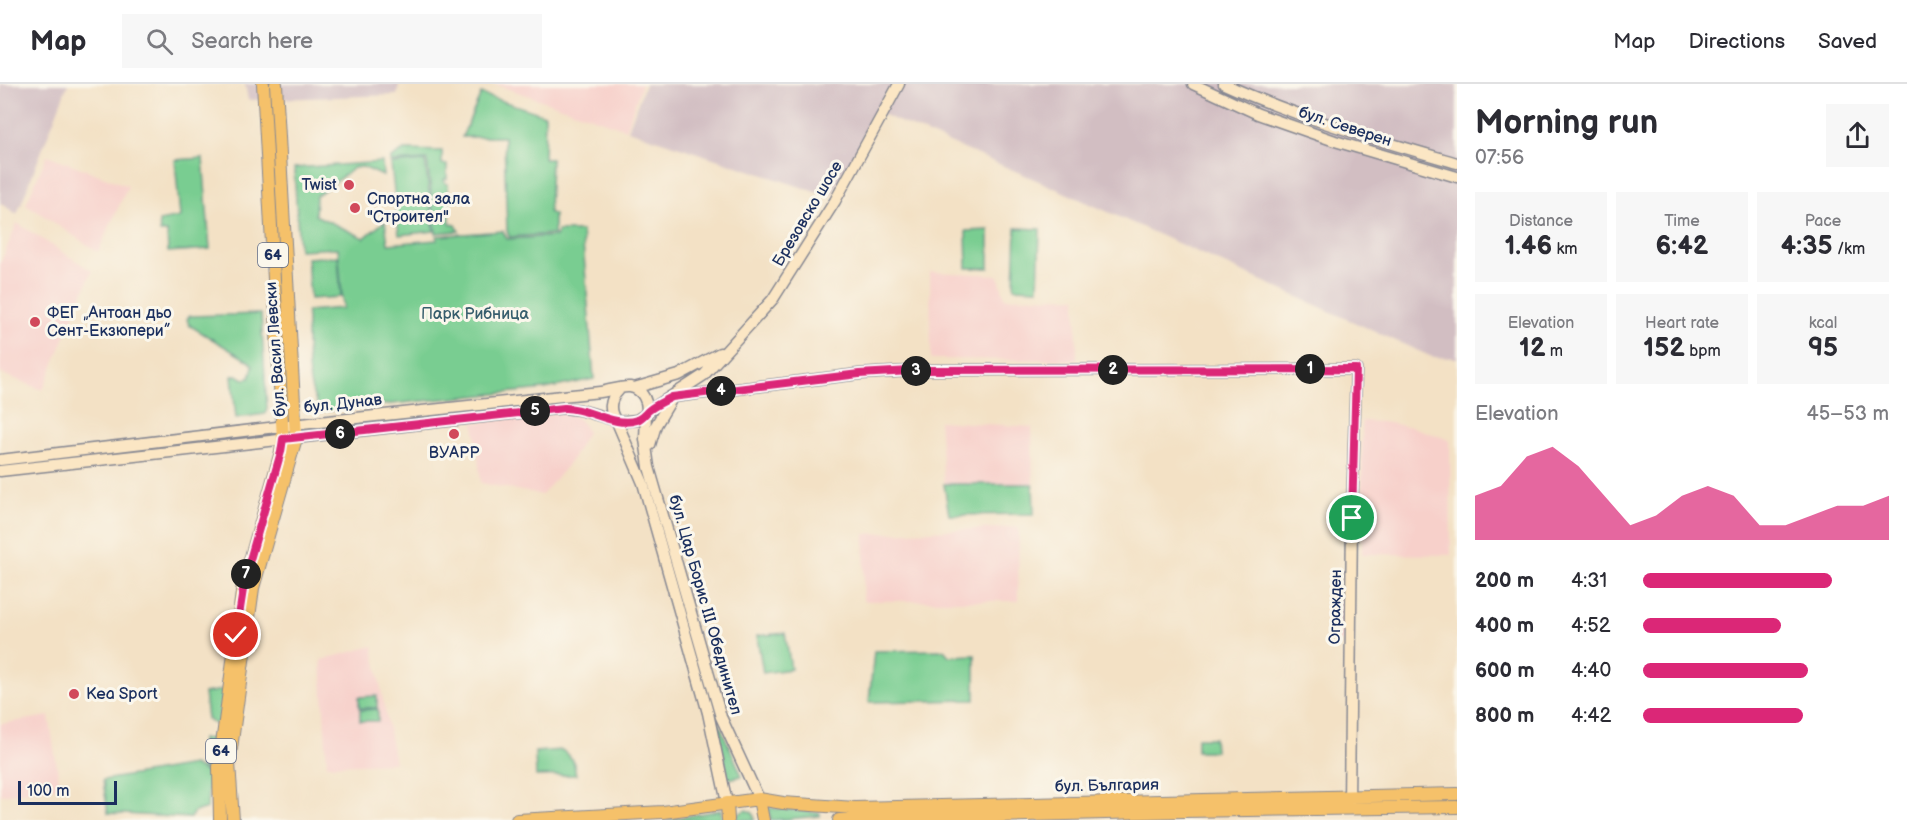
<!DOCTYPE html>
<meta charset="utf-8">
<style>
:root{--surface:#fff;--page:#f7f7f7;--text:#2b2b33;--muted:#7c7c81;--line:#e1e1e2;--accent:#db2777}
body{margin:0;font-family:"Balsamiq Sans",sans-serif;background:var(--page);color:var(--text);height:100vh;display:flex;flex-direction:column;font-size:22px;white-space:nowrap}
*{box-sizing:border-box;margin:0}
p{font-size:20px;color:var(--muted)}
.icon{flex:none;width:33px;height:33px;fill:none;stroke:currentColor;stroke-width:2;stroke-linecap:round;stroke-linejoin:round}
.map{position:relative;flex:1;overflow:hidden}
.details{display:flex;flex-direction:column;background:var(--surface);width:450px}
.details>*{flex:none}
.scale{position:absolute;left:18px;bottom:15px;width:99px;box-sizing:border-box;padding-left:6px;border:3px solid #1b2f5e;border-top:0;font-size:16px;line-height:21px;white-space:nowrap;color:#1b2f5e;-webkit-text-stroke:4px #fbf7ec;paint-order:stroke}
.pin{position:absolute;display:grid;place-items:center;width:51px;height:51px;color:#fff;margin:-26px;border:3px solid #fff;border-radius:50%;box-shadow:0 2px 6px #0007}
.km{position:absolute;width:30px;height:30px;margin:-15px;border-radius:50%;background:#222;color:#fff;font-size:16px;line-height:30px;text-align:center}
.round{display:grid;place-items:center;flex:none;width:63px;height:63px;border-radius:0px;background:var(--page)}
.summary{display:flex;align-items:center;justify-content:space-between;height:102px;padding:0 18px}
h1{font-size:33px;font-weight:700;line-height:45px}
.stats{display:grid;grid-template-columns:repeat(3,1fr);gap:9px;height:102px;padding:6px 18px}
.stats div{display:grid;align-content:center;border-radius:0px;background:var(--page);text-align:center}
.stats b{font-size:26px;font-weight:700}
.stats small{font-size:16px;font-weight:400}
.stats p{font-size:16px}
.chart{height:168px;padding:12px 18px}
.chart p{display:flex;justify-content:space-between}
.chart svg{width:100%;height:108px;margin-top:6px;fill:var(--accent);opacity:.7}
ul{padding:0 18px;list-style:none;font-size:20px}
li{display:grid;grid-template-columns:96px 72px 1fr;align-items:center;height:45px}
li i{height:15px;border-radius:8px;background:var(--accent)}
header{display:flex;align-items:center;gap:36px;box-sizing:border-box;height:84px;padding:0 30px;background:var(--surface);border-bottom:2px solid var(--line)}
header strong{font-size:28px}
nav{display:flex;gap:33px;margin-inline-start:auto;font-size:21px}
.search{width:420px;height:54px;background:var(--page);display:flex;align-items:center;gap:15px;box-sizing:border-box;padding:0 21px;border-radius:0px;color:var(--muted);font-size:22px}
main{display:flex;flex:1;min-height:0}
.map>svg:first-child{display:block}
.built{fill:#f7d0ca}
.industrial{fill:#d2bec2}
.green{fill:#79cd91;stroke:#4a7e78;stroke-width:1.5}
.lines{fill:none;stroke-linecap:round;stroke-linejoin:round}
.secondary-casing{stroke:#878892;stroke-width:13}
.primary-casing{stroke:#878892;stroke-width:14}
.secondary{stroke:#fbe6c4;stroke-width:10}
.primary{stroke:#f5c16b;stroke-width:12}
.route-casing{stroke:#fff;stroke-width:12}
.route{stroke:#db2777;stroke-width:8}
.poi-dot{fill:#d1495b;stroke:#fbf7ec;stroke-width:2}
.labels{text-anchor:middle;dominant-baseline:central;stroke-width:6;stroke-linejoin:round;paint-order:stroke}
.shield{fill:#fbf7ec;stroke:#5e6b89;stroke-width:1.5}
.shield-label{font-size:15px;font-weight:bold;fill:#1b2f5e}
.street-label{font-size:16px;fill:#1b2f5e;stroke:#fbf7ec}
.poi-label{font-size:16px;fill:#1b2f5e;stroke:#fbf7ec;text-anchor:start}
.park-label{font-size:16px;fill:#375e6d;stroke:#fbf7ec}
</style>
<header>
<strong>Map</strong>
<div class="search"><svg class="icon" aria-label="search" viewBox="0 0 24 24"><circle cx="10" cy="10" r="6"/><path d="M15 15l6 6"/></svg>Search here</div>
<nav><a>Map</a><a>Directions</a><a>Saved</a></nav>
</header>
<main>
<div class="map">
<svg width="1457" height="736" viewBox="0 0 1457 736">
<rect width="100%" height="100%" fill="#fbf7ec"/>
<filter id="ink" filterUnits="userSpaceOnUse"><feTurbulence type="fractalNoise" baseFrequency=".0167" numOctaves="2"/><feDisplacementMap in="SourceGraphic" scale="12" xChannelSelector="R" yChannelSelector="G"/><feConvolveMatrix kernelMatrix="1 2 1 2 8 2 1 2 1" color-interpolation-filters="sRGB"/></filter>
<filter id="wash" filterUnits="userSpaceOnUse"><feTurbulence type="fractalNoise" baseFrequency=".008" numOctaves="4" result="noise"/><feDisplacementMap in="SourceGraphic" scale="24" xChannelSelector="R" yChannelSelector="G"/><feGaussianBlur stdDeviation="1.35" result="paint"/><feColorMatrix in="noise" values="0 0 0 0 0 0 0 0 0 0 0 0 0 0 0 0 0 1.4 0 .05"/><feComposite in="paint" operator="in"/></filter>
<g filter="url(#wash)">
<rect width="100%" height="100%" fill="#f3e1c5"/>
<path class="built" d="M 494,0 L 642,0 L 626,45 Z
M 47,71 L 128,102 L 98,168 L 26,120 Z
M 17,139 L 92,187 L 43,306 L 0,289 L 0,180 Z
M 930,188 L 998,191 L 1005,214 L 1076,213 L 1077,276 L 931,275 Z
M 566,328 L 581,337 L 587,348 L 571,377 L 542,411 L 481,399 L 474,339 Z
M 939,337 L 1032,343 L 1033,400 L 944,400 Z
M 1362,337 L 1383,338 L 1412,343 L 1450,356 L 1451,471 L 1362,470 Z
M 1019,443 L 1018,517 L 863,517 L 865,450 Z
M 1331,517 L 1346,517 L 1346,558 L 1331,558 Z
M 373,562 L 395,679 L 327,681 L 321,576 Z
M 49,632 L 60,703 L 0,711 L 0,640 Z"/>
<path class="industrial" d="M 0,0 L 68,0 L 17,130 L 0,119 Z
M 245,0 L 399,0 L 397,11 L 248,16 Z
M 645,0 L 1457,0 L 1457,274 L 1432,273 L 1041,98 L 879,29 L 831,113 L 628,46 Z"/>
<path class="green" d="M 481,10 L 545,31 L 544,75 L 551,75 L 549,129 L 554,130 L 554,150 L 509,153 L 507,147 L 504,53 L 462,53 Z
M 404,66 L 442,67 L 442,80 L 447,81 L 447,95 L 444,95 L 445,99 L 448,100 L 450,140 L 456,141 L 459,147 L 436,149 L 427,76 L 390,78 L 391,74 Z
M 203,74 L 210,165 L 168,168 L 167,148 L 160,148 L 159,137 L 180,133 L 175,76 Z
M 425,77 L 434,147 L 399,151 L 391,80 Z
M 382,78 L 383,92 L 363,83 L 354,84 L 316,112 L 315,131 L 364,154 L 385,137 L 388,160 L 437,156 L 437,152 L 503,147 L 507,155 L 557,152 L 557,147 L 582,147 L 594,295 L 545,305 L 321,327 C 303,300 308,258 307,227 L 343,224 L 338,164 L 299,166 L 294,84 Z
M 1016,144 L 1040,145 L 1038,205 L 1014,204 Z
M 989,146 L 989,184 L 967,184 L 966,147 Z
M 338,172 L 341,213 L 310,215 L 307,174 Z
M 261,230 L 267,325 L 265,330 L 236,334 L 232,292 L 237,291 L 244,295 L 250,294 L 253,282 L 250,278 L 189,241 L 187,235 L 190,232 Z
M 944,400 L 1033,400 L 1034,430 L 949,431 Z
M 785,549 L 791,585 L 763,589 L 757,552 Z
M 944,566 L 949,572 L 975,571 L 975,616 L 869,618 L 874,567 Z
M 224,606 L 219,638 L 214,640 L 207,635 L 204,609 Z
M 377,612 L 377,624 L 359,624 L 359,613 Z
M 378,625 L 378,637 L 360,637 L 360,626 Z
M 716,632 L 742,692 L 728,695 Z
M 217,654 L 210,688 L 201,683 L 202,655 Z
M 1197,654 L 1214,654 L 1215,667 L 1197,667 Z
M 562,666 L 573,676 L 576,691 L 536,692 L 535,668 Z
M 193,681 L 209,690 L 207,724 L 194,728 L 190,734 L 108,729 L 103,696 Z
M 769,724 L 820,729 L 820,732 C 803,733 787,736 770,736 Z
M 721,726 L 722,736 L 666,736 Z
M 746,726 L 753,729 L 755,736 L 737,736 L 738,730 Z"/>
</g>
<g filter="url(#ink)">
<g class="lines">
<defs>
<path id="secondary" d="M 1193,0 L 1258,30 L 1335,57 L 1457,93
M 1224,0 C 1299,34 1378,56 1457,79
M 634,304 L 679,291 L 720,269
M 672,313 L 859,290 L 929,286 L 1356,285 L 1352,434 L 1349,721
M 647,328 L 704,291 L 773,215 L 835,117 L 899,0
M 646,330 L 645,355 L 649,383 L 721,633 L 759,715
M 617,338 L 643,399 L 708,629 L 727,719
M 650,361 L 656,341 L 671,316
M 0,376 L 319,338 L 600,308 C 609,307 621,302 630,303 C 643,305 649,319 646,330 L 637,336 L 617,338 C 608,327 609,316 619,306
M 0,387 L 564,324 L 580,326 L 615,336"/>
<path id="primary" d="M 759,715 L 763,736
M 727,719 L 728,736
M 220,736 L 219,683 L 243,501 L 281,368 L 283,355 L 263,0
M 233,736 L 229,679 L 253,504 L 296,354 L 276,0
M 517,736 L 663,728 L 759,715 L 783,719 L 855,724 L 1457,710
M 839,736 L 1183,727 L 1457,723"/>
</defs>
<use href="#secondary" class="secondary-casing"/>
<use href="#primary" class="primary-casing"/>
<use href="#secondary" class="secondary"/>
<use href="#primary" class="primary"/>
</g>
</g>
<g class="lines" filter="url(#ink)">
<defs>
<path id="route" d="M 236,551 L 245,493 L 281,368 L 283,355 L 564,324 C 588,323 614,344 637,336 C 642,334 644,331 648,327 C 655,321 665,317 672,313 L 859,290 L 928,286 L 1356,285 L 1352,434"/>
</defs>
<use href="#route" class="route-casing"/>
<use href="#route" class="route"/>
</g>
<g class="poi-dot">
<circle cx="349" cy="101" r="6"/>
<circle cx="355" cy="124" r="6"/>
<circle cx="35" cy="238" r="6"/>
<circle cx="454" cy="350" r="6"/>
<circle cx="74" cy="610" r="6"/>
</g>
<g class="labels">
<g class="shield">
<rect x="258" y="159" width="30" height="24" rx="4.5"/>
<rect x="206" y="655" width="30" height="24" rx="4.5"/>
</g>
<g class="shield-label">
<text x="273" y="171">64</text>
<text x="221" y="667">64</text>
</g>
<g class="street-label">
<text transform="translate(1345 43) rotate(18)">бул. Северен</text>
<text transform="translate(808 130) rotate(-59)">Брезовско шосе</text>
<text transform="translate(276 265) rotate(-94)">бул. Васил Левски</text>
<text transform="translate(343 320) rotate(-6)">бул. Дунав</text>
<text transform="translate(705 521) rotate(74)">бул. Цар Борис III Обединител</text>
<text transform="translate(1336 523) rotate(-89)">Огражден</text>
<text transform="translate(1107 702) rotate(-1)">бул. България</text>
</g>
<g class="poi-label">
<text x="337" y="101" text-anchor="end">Twist</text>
<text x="367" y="115">Спортна зала<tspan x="367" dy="18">"Строител"</tspan></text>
<text x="47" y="229">ФЕГ „Антоан дьо<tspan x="47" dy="18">Сент-Екзюпери”</tspan></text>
<text x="454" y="369" text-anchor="middle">ВУАРР</text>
<text x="86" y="610">Kea Sport</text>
</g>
<g class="park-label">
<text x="475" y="230">Парк Рибница</text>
</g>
</g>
</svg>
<div class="scale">100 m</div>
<div class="pin" style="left:1352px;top:434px;background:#1e9e55"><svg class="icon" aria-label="arrive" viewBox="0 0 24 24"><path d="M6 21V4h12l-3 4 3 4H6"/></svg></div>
<div class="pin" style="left:236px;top:551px;background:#d93025"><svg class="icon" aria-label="check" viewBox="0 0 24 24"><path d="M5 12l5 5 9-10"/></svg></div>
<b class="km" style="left:1310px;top:285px">1</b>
<b class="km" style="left:1113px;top:286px">2</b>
<b class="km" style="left:916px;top:287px">3</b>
<b class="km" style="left:721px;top:307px">4</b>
<b class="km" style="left:535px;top:327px">5</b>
<b class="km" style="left:340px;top:350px">6</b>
<b class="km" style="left:246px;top:490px">7</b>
</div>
<section class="details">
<div class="summary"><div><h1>Morning run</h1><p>07:56</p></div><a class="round"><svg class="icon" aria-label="share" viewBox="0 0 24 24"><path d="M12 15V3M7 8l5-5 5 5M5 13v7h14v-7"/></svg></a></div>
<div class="stats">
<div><p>Distance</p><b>1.46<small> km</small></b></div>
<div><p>Time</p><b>6:42</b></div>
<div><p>Pace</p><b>4:35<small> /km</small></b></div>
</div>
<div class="stats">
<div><p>Elevation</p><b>12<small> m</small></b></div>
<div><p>Heart rate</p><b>152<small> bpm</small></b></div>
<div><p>kcal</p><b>95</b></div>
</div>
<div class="chart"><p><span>Elevation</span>45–53 m</p>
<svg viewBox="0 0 160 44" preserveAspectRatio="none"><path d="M0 44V26L10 22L20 10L30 6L40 14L50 26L60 38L70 34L80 26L90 22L100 26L110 38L120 38L130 34L140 30L150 30L160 26V44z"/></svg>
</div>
<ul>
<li><b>200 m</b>4:31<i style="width:77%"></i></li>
<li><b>400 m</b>4:52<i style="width:56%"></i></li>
<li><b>600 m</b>4:40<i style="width:67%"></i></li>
<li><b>800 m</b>4:42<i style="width:65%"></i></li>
</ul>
</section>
</main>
